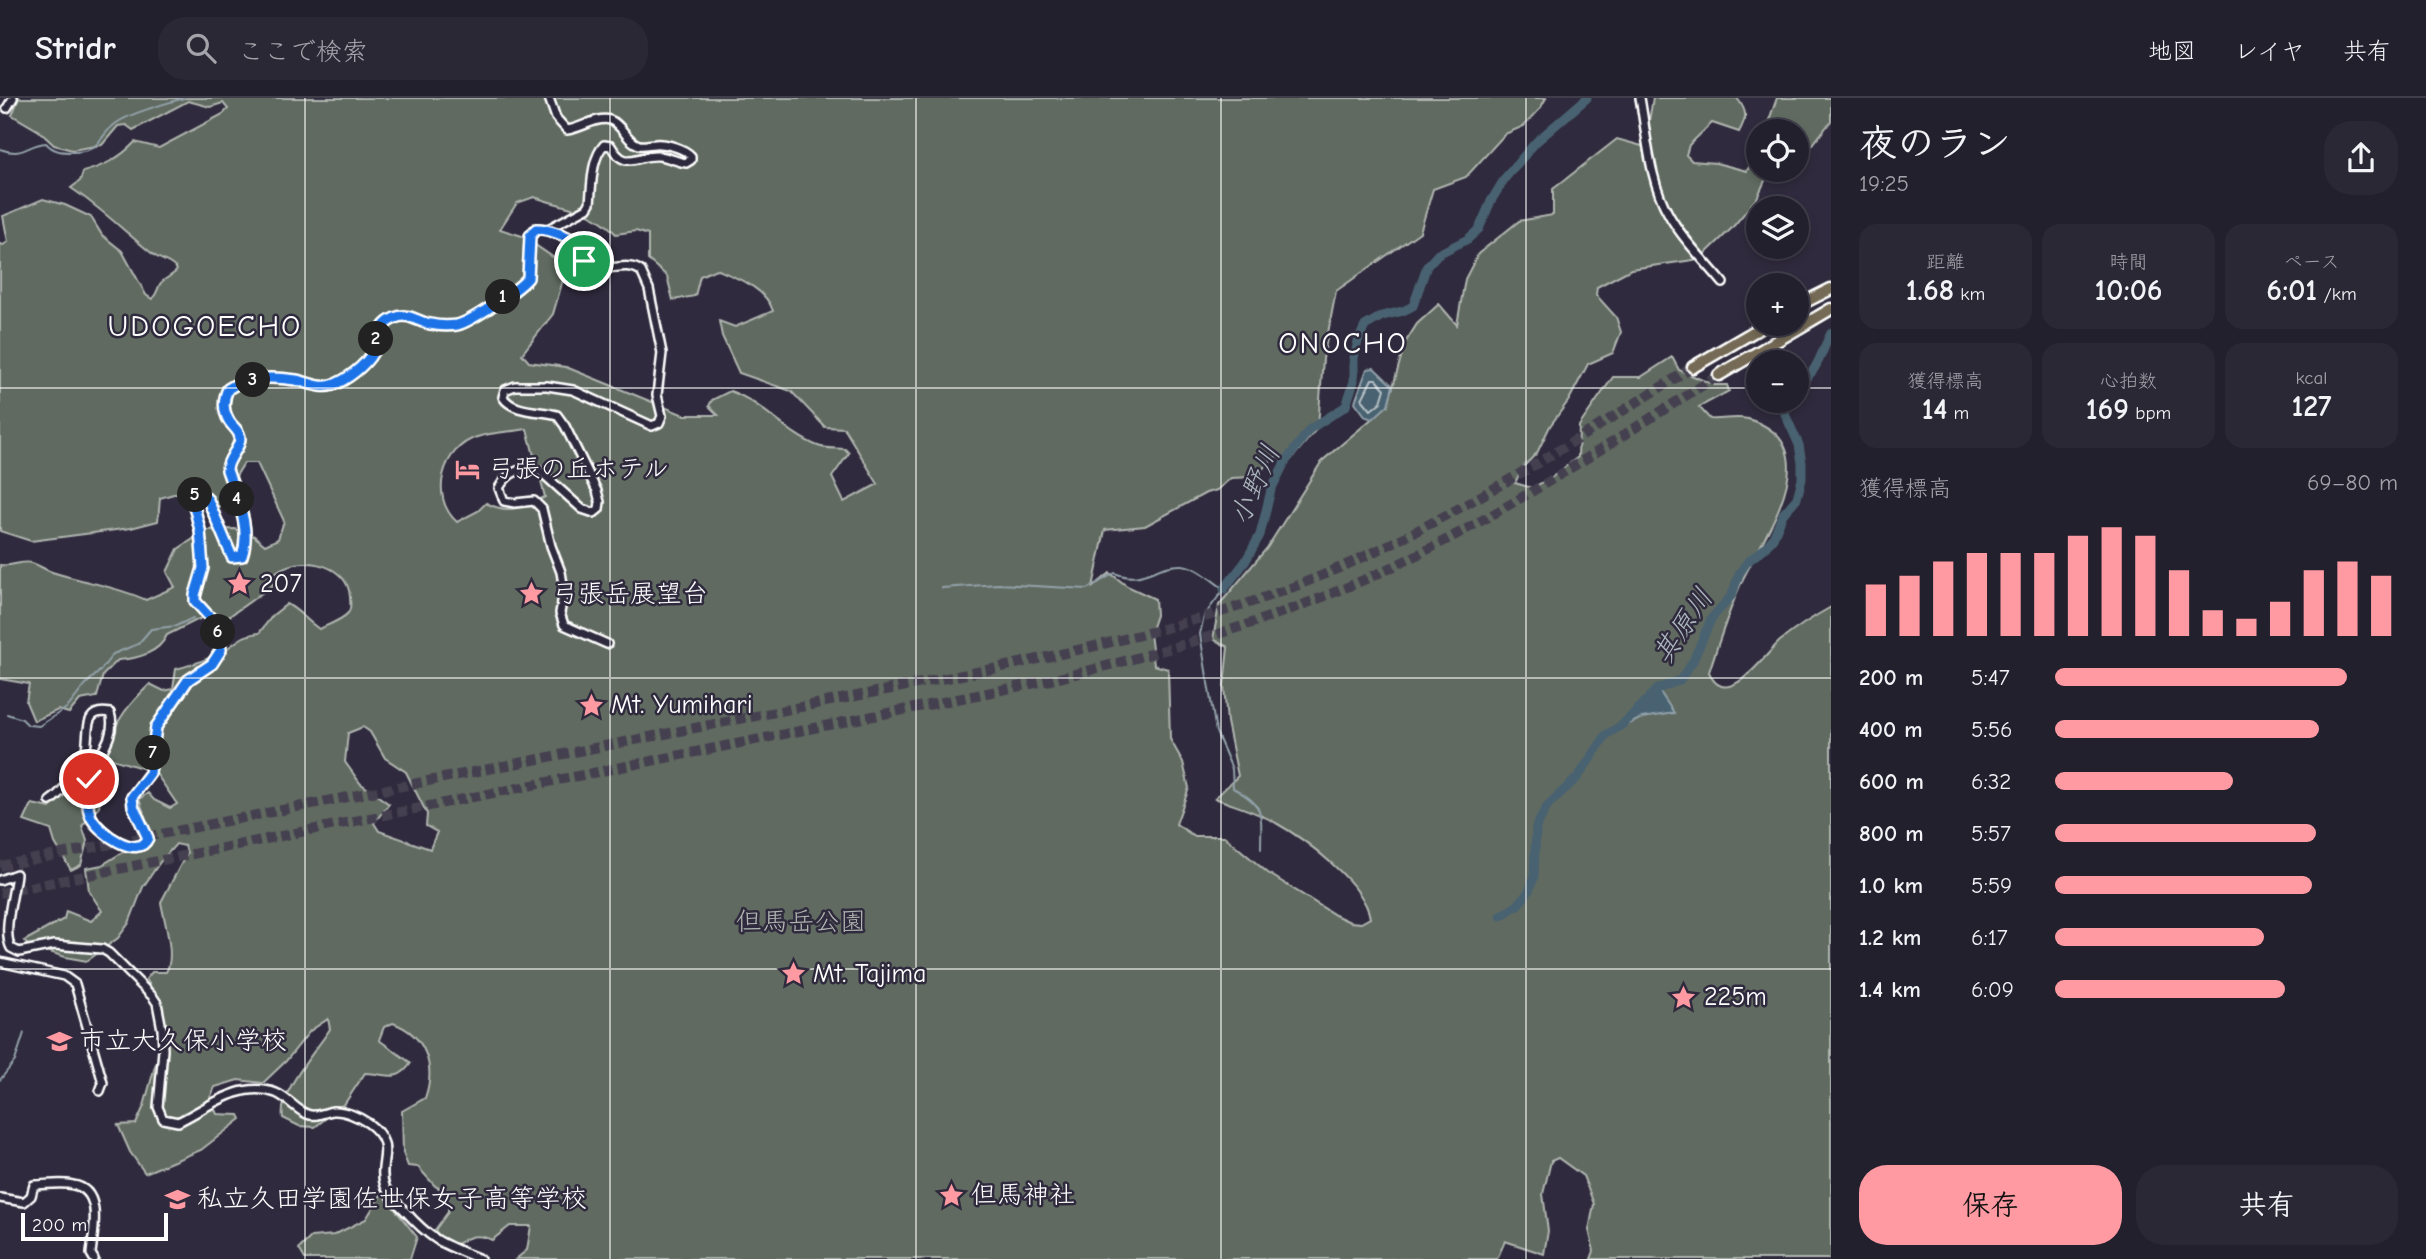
<!DOCTYPE html>
<html lang="ja">
<meta charset="utf-8">
<style>
:root{--surface:#23202e;--page:#2b2836;--text:#f1f3f6;--muted:#a3a3aa;--line:#403e4a;--accent:#ff9aa2}
body{margin:0;font-family:"Comic Neue","Klee One",sans-serif;background:var(--page);color:var(--text);height:100vh;display:flex;flex-direction:column;font-size:26px;white-space:nowrap}
*{box-sizing:border-box;margin:0}
p{font-size:23px;color:var(--muted)}
.icon{flex:none;width:38px;height:38px;fill:none;stroke:currentColor;stroke-width:2;stroke-linecap:round;stroke-linejoin:round}
.map{position:relative;flex:1;overflow:hidden}
.sheet{display:flex;flex-direction:column;background:var(--surface);width:595px}
.sheet>*{flex:none}
.buttons{position:absolute;left:1746px;top:21px;display:grid;gap:14px}
.buttons a{display:grid;place-items:center;width:63px;height:63px;border-radius:50%;background:var(--surface);box-shadow:0 4px 10px #0003,0 0 0 2px var(--line);font-size:35px}
.scale{position:absolute;left:21px;bottom:18px;width:147px;box-sizing:border-box;padding-left:7px;border:4px solid #fff;border-top:0;font-size:19px;line-height:24px;white-space:nowrap;color:#fff;-webkit-text-stroke:5px #2f2a3d;paint-order:stroke}
.pin{position:absolute;display:grid;place-items:center;width:60px;height:60px;color:#fff;margin:-30px;border:4px solid #fff;border-radius:50%;box-shadow:0 2px 7px #0007}
.km{position:absolute;width:35px;height:35px;margin:-18px;border-radius:50%;background:#222;color:#fff;font-size:19px;line-height:35px;text-align:center}
.round{display:grid;place-items:center;flex:none;width:74px;height:74px;border-radius:28px;background:var(--page)}
.summary{display:flex;align-items:center;justify-content:space-between;height:119px;padding:0 28px}
h1{font-size:38px;font-weight:600;line-height:52px}
.stats{display:grid;grid-template-columns:repeat(3,1fr);gap:10px;height:119px;padding:7px 28px}
.stats div{display:grid;align-content:center;border-radius:18px;background:var(--page);text-align:center}
.stats b{font-size:30px;font-weight:600}
.stats small{font-size:19px;font-weight:400}
.stats p{font-size:19px}
.chart{height:196px;padding:14px 28px}
.chart p{display:flex;justify-content:space-between}
.chart svg{width:100%;height:126px;margin-top:7px;stroke:var(--accent);stroke-width:6}
.primary-button{display:flex;gap:14px;margin-top:auto;padding:14px 28px}
.primary-button a{flex:1;height:80px;border-radius:28px;background:var(--accent);color:#111;font-size:28px;font-weight:600;line-height:80px;text-align:center}
.primary-button a+a{background:var(--page);color:var(--text)}
ul{padding:0 28px;list-style:none;font-size:23px}
li{display:grid;grid-template-columns:112px 84px 1fr;align-items:center;height:52px}
li i{height:18px;border-radius:9px;background:var(--accent)}
header{display:flex;align-items:center;gap:42px;box-sizing:border-box;height:98px;padding:0 35px;background:var(--surface);border-bottom:2px solid var(--line)}
header strong{font-size:33px}
nav{display:flex;gap:38px;margin-inline-start:auto;font-size:24px}
.search{width:490px;height:63px;background:var(--page);display:flex;align-items:center;gap:18px;box-sizing:border-box;padding:0 24px;border-radius:28px;color:var(--muted);font-size:26px}
main{display:flex;flex:1;min-height:0}
.map>svg:first-child{display:block}
.green{fill:#616b60;stroke:#b0b5b0;stroke-width:2;fill-rule:evenodd}
.water{fill:#496271;stroke:#92a1aa;stroke-width:2}
.lines{fill:none;stroke-linecap:round;stroke-linejoin:round}
.shore{stroke:#b6c0c6;stroke-width:2}
.stream{stroke:#92a1aa;stroke-width:2}
.river{stroke:#496271;stroke-width:9}
.highway-tunnel{stroke:#443f50;stroke-width:10;stroke-dasharray:10 5;stroke-linecap:butt}
.minor-casing{stroke:#fff;stroke-width:12}
.highway-casing{stroke:#fff;stroke-width:15}
.minor{stroke:#2f2a3d;stroke-width:7}
.highway{stroke:#756a55;stroke-width:10}
.route-casing{stroke:#fff;stroke-width:14}
.route{stroke:#1a73e8;stroke-width:9}
.grid{fill:none;stroke:#fff;stroke-width:2;stroke-opacity:0.55}
.labels{text-anchor:middle;dominant-baseline:central;stroke-width:5;stroke-linejoin:round;paint-order:stroke}
.poi-label{font-size:26px;fill:#fff;stroke:#2f2a3d;text-anchor:start}
.park-label{font-size:26px;fill:#b0b5b0;stroke:#2f2a3d}
.water-label{font-size:28px;font-style:italic;fill:#adb8bf;stroke:#2f2a3d}
.quarter-label{font-size:30px;letter-spacing:2px;fill:#fff;stroke:#2f2a3d}
</style>
<header>
<strong>Stridr</strong>
<div class="search"><svg class="icon" aria-label="search" viewBox="0 0 24 24"><circle cx="10" cy="10" r="6"/><path d="M15 15l6 6"/></svg>ここで検索</div>
<nav><a>地図</a><a>レイヤ</a><a>共有</a></nav>
</header>
<main>
<div class="map">
<svg width="1831" height="1161" viewBox="0 0 1831 1161">
<rect width="100%" height="100%" fill="#2f2a3d"/>
<filter id="ink" filterUnits="userSpaceOnUse"><feTurbulence type="fractalNoise" baseFrequency=".0143" numOctaves="2"/><feDisplacementMap in="SourceGraphic" scale="14" xChannelSelector="R" yChannelSelector="G"/><feConvolveMatrix kernelMatrix="1 2 1 2 8 2 1 2 1" color-interpolation-filters="sRGB"/></filter>
<g filter="url(#ink)">
<path class="green" d="M 19,0 L 1546,0 L 1540,11 L 1524,28 L 1505,36 L 1466,79 L 1433,91 L 1420,134 L 1336,193 L 1323,261 L 1318,329 L 1289,364 L 1276,358 L 1254,379 L 1231,380 L 1217,392 L 1206,395 L 1145,428 L 1105,432 L 1093,489 L 1110,475 L 1127,488 L 1155,501 L 1156,517 L 1150,535 L 1154,567 L 1168,571 L 1170,641 L 1183,664 L 1189,690 L 1176,726 L 1194,738 L 1224,738 L 1268,775 L 1335,817 L 1350,824 L 1361,825 L 1370,820 C 1365,786 1305,741 1276,725 C 1258,714 1235,708 1215,700 L 1238,678 L 1227,624 L 1224,588 L 1228,549 L 1213,541 L 1219,507 L 1267,450 L 1322,363 L 1388,307 L 1405,245 L 1417,226 L 1439,206 L 1457,227 L 1465,181 L 1478,156 L 1519,123 L 1553,117 L 1553,91 L 1617,41 L 1642,48 L 1648,29 L 1653,0 L 1737,0 C 1748,14 1747,19 1739,34 L 1712,25 L 1689,47 L 1686,57 L 1692,63 L 1716,65 L 1747,73 L 1759,50 L 1759,72 L 1770,72 L 1757,100 L 1732,130 L 1700,161 L 1631,171 L 1597,189 L 1596,197 L 1616,219 L 1621,234 L 1613,255 L 1588,266 L 1569,302 L 1550,328 L 1537,355 L 1522,370 L 1515,385 L 1532,390 L 1551,380 L 1578,359 L 1579,328 L 1613,279 L 1641,279 L 1672,259 L 1679,272 L 1714,287 L 1727,287 L 1729,293 L 1699,309 L 1710,321 C 1722,322 1736,318 1748,321 C 1831,346 1766,433 1742,483 C 1729,512 1719,543 1709,574 C 1726,616 1766,555 1780,543 C 1796,530 1813,519 1831,509 L 1831,1161 L 1591,1161 L 1594,1153 L 1589,1132 L 1594,1106 L 1583,1078 L 1558,1060 L 1551,1063 L 1543,1096 L 1548,1133 L 1544,1156 L 1505,1143 L 1497,1161 L 516,1161 L 527,1152 L 531,1128 L 510,1128 L 492,1142 C 477,1135 469,1138 455,1147 L 444,1144 L 435,1132 L 448,1114 L 448,1095 L 435,1088 L 418,1069 L 408,1068 L 403,1055 L 402,1013 L 425,1000 C 436,969 426,937 393,925 L 384,929 L 379,942 L 411,965 C 397,986 386,975 365,975 L 345,1005 L 315,1029 L 299,1028 L 283,1020 C 278,994 316,953 330,931 L 328,921 L 310,933 L 286,963 L 263,985 L 238,982 L 215,989 L 210,1000 L 217,1016 L 239,1017 L 241,1021 L 201,1052 L 145,1075 L 130,1054 L 118,1027 L 136,1026 L 144,1008 L 155,968 L 167,947 L 158,900 L 146,881 L 152,874 L 166,874 C 176,858 164,823 161,804 L 187,755 L 185,748 L 176,746 L 160,764 L 143,789 L 129,825 L 118,840 L 87,863 L 65,859 L 28,847 L 24,843 L 64,821 L 66,813 L 91,823 L 102,813 L 89,793 L 86,770 L 102,767 L 123,754 L 142,753 L 148,727 L 139,701 L 148,695 L 154,702 L 170,710 L 177,706 L 155,674 L 112,661 L 106,650 C 118,620 127,608 150,586 L 164,593 L 173,591 L 176,571 C 195,566 213,560 229,549 C 242,540 241,538 259,535 L 273,517 L 287,506 C 300,513 307,523 319,531 C 328,527 342,522 348,515 C 352,510 350,504 350,499 C 348,463 293,455 272,478 L 273,487 L 224,522 L 213,514 L 167,537 C 159,555 137,561 118,562 L 103,577 L 97,599 L 80,602 L 69,615 L 58,612 L 34,623 L 26,604 L 29,586 L 0,581 L 0,467 C 11,469 23,462 32,465 C 39,467 45,472 52,474 C 83,484 116,488 146,502 L 175,489 L 167,474 L 178,451 L 207,432 L 235,431 L 254,438 L 265,447 L 278,441 L 284,423 L 257,365 L 244,365 L 236,378 L 243,401 L 216,409 L 201,388 L 160,400 L 158,423 L 131,430 L 31,443 L 0,433 L 0,146 L 3,147 L 8,144 L 3,118 L 43,101 L 65,107 L 91,119 L 102,137 L 122,153 L 146,197 L 152,201 C 157,196 157,192 160,186 C 164,180 173,178 177,172 C 172,164 162,163 154,157 C 126,135 101,110 71,90 L 80,83 L 83,74 C 104,68 120,60 135,44 L 159,50 L 223,16 L 228,11 L 223,5 L 210,9 L 188,3 L 133,32 L 126,27 L 118,28 L 102,47 L 72,52 L 54,47 L 39,33 L 12,17 ZM 534,99 C 565,110 592,110 616,136 L 636,133 L 648,137 L 648,162 L 667,178 L 673,202 L 695,198 L 700,178 L 716,171 C 737,180 766,190 773,213 L 735,229 L 719,223 L 722,238 L 739,275 L 791,293 L 825,329 L 844,330 L 878,386 L 844,404 L 832,379 L 849,355 L 845,351 C 836,350 826,351 818,348 C 785,335 764,305 730,293 L 712,302 L 709,308 L 718,317 L 684,317 L 566,269 L 529,264 L 522,256 L 553,216 L 565,175 L 560,164 L 522,138 L 500,131 L 517,105 ZM 527,331 L 545,399 C 522,409 510,417 486,405 L 478,413 L 457,424 C 429,399 442,350 477,339 C 493,334 511,334 527,331 ZM 363,629 L 370,634 L 385,660 L 406,674 L 427,716 L 426,728 L 437,734 L 430,751 L 379,733 L 374,725 L 389,706 L 360,685 L 345,664 L 348,635 Z
M 1777,0 L 1831,0 L 1831,23 L 1810,50 L 1797,39 L 1797,33 L 1765,33 Z
M 80,674 L 103,679 L 99,709 L 82,728 L 87,743 L 81,767 L 71,772 L 55,745 L 51,732 L 24,723 L 32,706 L 50,710 Z
M 382,1095 L 417,1139 L 410,1161 L 305,1161 L 299,1151 L 311,1139 L 334,1137 L 366,1121 Z"/>
<path class="water" d="M 1374,270 L 1393,288 L 1388,307 L 1373,321 L 1366,319 L 1355,304 L 1367,271 Z
M 1658,591 L 1674,615 L 1642,620 L 1623,629 L 1622,627 Z"/>
<g class="lines">
<path class="shore" d="M 1372,281 L 1376,281 L 1385,291 L 1381,304 L 1371,312 L 1362,301 Z"/>
<path class="stream" d="M 0,51 C 24,60 27,46 46,45 C 53,53 61,54 71,54 C 103,55 97,37 118,24 C 135,13 165,6 184,0
M 942,490 L 998,486 L 1087,491 L 1115,475 C 1143,487 1154,467 1180,467 C 1196,467 1211,482 1224,491 L 1204,518 L 1200,536 L 1216,634 L 1232,671 L 1233,690 C 1266,708 1261,715 1261,751
M 7,616 L 22,621 L 28,627 L 39,628 L 68,609 L 86,586 L 101,572 L 113,556 L 138,546 L 151,531 L 176,528 L 193,520
M 0,982 L 15,963 L 24,935"/>
<path class="river" d="M 1797,288 C 1820,271 1819,258 1831,235
M 1224,491 L 1245,464 L 1260,437 L 1271,392 L 1285,364 L 1310,331 L 1346,308 L 1354,283 L 1354,260 L 1358,243 L 1365,228 L 1382,218 L 1403,213 L 1413,208 L 1427,168 L 1438,156 L 1468,141 L 1479,131 L 1491,103 L 1505,80 L 1536,44 L 1587,0
M 1501,818 L 1518,807 L 1529,793 L 1534,779 L 1536,729 L 1548,707 L 1578,679 L 1606,637 L 1622,627 L 1658,591 L 1680,582 L 1693,563 L 1711,521 L 1732,497 L 1739,476 L 1747,464 L 1765,450 L 1773,440 L 1783,416 L 1797,400 L 1802,381 L 1802,365 L 1799,347 L 1785,316 L 1788,303"/>
<path class="highway-tunnel" d="M 0,768 L 997,570 C 1108,546 1218,521 1323,477 C 1454,421 1573,344 1693,269
M 0,795 L 1051,582 C 1176,551 1298,516 1413,459 C 1519,406 1618,340 1719,277"/>
<defs>
<path id="minor" d="M 1640,0 C 1647,38 1649,83 1669,117 C 1683,142 1705,163 1723,185
M 7,10 L 13,0
M 546,132 L 587,110 L 590,105 C 592,87 591,61 604,47 L 611,48 C 626,74 636,56 659,58 C 669,59 677,64 686,65 L 691,62 L 691,58 C 684,50 665,45 655,46 C 650,46 644,48 639,47 C 627,44 622,26 610,22 C 597,18 580,31 567,32 L 556,20 L 549,0
M 50,703 C 66,692 77,672 85,654 C 91,640 80,609 110,615 C 118,639 95,660 88,681 C 86,691 87,710 92,719 C 99,734 138,763 148,740 L 133,708 L 132,699 L 150,675 L 156,629 L 189,582 L 212,566 L 221,552 L 220,539 L 214,524 L 195,503 L 203,470 L 200,432 L 193,404 L 196,396 L 202,396 L 208,402 L 232,459 L 242,458 C 252,429 236,399 227,372 C 227,359 244,348 239,336 C 237,331 232,328 229,323 C 223,313 224,301 228,291 C 246,278 275,279 296,282 C 308,284 319,291 332,288 C 346,283 366,267 373,254 C 380,239 378,227 395,220 C 409,215 417,224 430,226 C 439,228 449,229 457,227 C 471,224 519,191 528,180 L 530,138 L 536,131 C 546,131 569,136 576,145 C 580,149 581,156 582,162 C 605,179 624,161 641,173 L 649,191 L 662,255 L 657,297 L 662,318 L 659,325 L 652,328 L 573,292 L 547,288 L 515,288 L 505,292 L 503,299 C 513,315 540,312 557,317 L 565,328 L 597,393 L 600,404 L 599,411 L 594,415 L 582,411 L 541,374 C 524,366 508,374 499,390 L 504,403 L 515,405 L 534,403 L 542,411 L 551,448 L 561,474 L 564,492 L 560,515 L 564,527 L 607,546
M 0,782 L 16,776 C 14,796 2,833 11,850 L 19,854 L 54,847 L 102,851 L 109,855 L 153,899 L 157,905 L 162,931 L 163,952 L 158,1009 L 163,1021 L 178,1024 C 209,1009 240,982 276,995 C 288,1000 296,1012 307,1016 C 316,1020 325,1014 333,1013 C 344,1012 359,1019 368,1025 C 399,1048 376,1064 385,1088 C 389,1098 398,1106 405,1113 C 433,1144 443,1146 480,1161
M 0,864 L 64,878 L 75,886 L 103,985 L 100,993
M 0,1100 L 24,1104 L 31,1098 L 34,1087 C 46,1087 61,1084 73,1087 C 104,1092 93,1134 91,1156 L 94,1161"/>
<path id="highway" d="M 1797,208 L 1831,191
M 1693,269 L 1767,226
M 1719,277 L 1831,211"/>
</defs>
<use href="#minor" class="minor-casing"/>
<use href="#highway" class="highway-casing"/>
<use href="#minor" class="minor"/>
<use href="#highway" class="highway"/>
</g>
</g>
<g class="lines" filter="url(#ink)">
<defs>
<path id="route" d="M 89,681 C 87,693 86,708 91,719 C 98,734 138,763 148,740 L 133,708 L 132,699 L 150,675 L 156,629 L 188,582 L 212,566 L 221,552 L 220,539 L 214,524 L 195,503 L 195,497 L 203,470 L 200,432 L 193,404 L 196,396 L 202,396 L 208,402 L 232,459 L 242,458 C 252,429 236,399 227,372 C 227,359 244,348 239,336 C 237,331 232,328 229,323 C 223,313 223,301 228,291 C 246,278 275,279 296,282 C 308,284 319,291 332,287 C 346,283 366,267 373,254 C 380,239 378,227 395,220 C 409,214 417,224 430,226 C 439,228 449,228 457,227 C 471,224 519,191 528,180 L 530,138 L 536,131 C 544,130 574,139 578,147 C 581,152 582,159 584,163"/>
</defs>
<use href="#route" class="route-casing"/>
<use href="#route" class="route"/>
</g>
<path class="grid" d="M 305,0 L 305,1161M 610,0 L 610,1161M 916,0 L 916,1161M 1221,0 L 1221,1161M 1526,0 L 1526,1161M 0,290 L 1759,290M 1797,290 L 1831,290M 0,580 L 1831,580M 0,871 L 1831,871"/>
<defs>
<symbol id="hotel-bare" viewBox="-9 -9 18 18"><path d="M-6-4.5h1.5V1H6V5H4.5V3h-9V5H-6ZM-4 0a1.8 1.8 0 1 1 3.6 0ZM.5 0V-2.5h3Q6-2.5 6 0Z" fill="#ff9aa2" stroke="#2f2a3d" stroke-width="2.5" paint-order="stroke"/></symbol>
<symbol id="sight-bare" viewBox="-9 -9 18 18"><path d="M0-6L1.8-2.2L6-1.7L2.9 1.2L3.7 5.4L0 3.3L-3.7 5.4L-2.9 1.2L-6-1.7L-1.8-2.2Z" fill="#ff9aa2" stroke="#2f2a3d" stroke-width="2.5" paint-order="stroke"/></symbol>
<symbol id="school-bare" viewBox="-9 -9 18 18"><path d="M0-5L7-2L0 1L-7-2ZM-4 1L0 2.5L4 1V4Q0 6-4 4Z" fill="#ff9aa2" stroke="#2f2a3d" stroke-width="2.5" paint-order="stroke"/></symbol>
</defs>
<g fill-rule="evenodd">
<use href="#hotel-bare" x="450" y="354" width="35" height="35"/>
<use href="#sight-bare" x="222" y="468" width="35" height="35"/>
<use href="#sight-bare" x="514" y="478" width="35" height="35"/>
<use href="#sight-bare" x="574" y="590" width="35" height="35"/>
<use href="#sight-bare" x="776" y="858" width="35" height="35"/>
<use href="#sight-bare" x="1666" y="882" width="35" height="35"/>
<use href="#school-bare" x="42" y="926" width="35" height="35"/>
<use href="#sight-bare" x="934" y="1080" width="35" height="35"/>
<use href="#school-bare" x="160" y="1084" width="35" height="35"/>
</g>
<g class="labels">
<g class="poi-label">
<text x="488" y="371">弓張の丘ホテル</text>
<text x="260" y="486">207</text>
<text x="552" y="496">弓張岳展望台</text>
<text x="611" y="607">Mt. Yumihari</text>
<text x="813" y="876">Mt. Tajima</text>
<text x="1704" y="899">225m</text>
<text x="79" y="943">市立大久保小学校</text>
<text x="971" y="1097">但馬神社</text>
<text x="197" y="1101">私立久田学園佐世保女子高等学校</text>
</g>
<g class="park-label">
<text x="801" y="824">但馬岳公園</text>
</g>
<g class="water-label">
<text transform="translate(1255 387) rotate(-66)">小野川</text>
<text transform="translate(1683 528) rotate(-56)">其原川</text>
</g>
<g class="quarter-label">
<text x="205" y="228">UDOGOECHO</text>
<text x="1343" y="245">ONOCHO</text>
</g>
</g>
</svg>
<div class="buttons">
<a><svg class="icon" aria-label="locate" viewBox="0 0 24 24"><circle cx="12" cy="12" r="6"/><path d="M12 2v4M12 18v4M2 12h4M18 12h4"/></svg></a>
<a><svg class="icon" aria-label="layers" viewBox="0 0 24 24"><path d="M12 4l9 5-9 5-9-5zM3 14l9 5 9-5"/></svg></a>
<a>+</a>
<a>−</a>
</div>
<div class="scale">200 m</div>
<div class="pin" style="left:584px;top:163px;background:#1e9e55"><svg class="icon" aria-label="arrive" viewBox="0 0 24 24"><path d="M6 21V4h12l-3 4 3 4H6"/></svg></div>
<div class="pin" style="left:89px;top:681px;background:#d93025"><svg class="icon" aria-label="check" viewBox="0 0 24 24"><path d="M5 12l5 5 9-10"/></svg></div>
<b class="km" style="left:503px;top:199px">1</b>
<b class="km" style="left:376px;top:241px">2</b>
<b class="km" style="left:253px;top:282px">3</b>
<b class="km" style="left:237px;top:401px">4</b>
<b class="km" style="left:195px;top:397px">5</b>
<b class="km" style="left:218px;top:534px">6</b>
<b class="km" style="left:153px;top:655px">7</b>
</div>
<section class="sheet">
<div class="summary"><div><h1>夜のラン</h1><p>19:25</p></div><a class="round"><svg class="icon" aria-label="share" viewBox="0 0 24 24"><path d="M12 15V3M7 8l5-5 5 5M5 13v7h14v-7"/></svg></a></div>
<div class="stats">
<div><p>距離</p><b>1.68<small> km</small></b></div>
<div><p>時間</p><b>10:06</b></div>
<div><p>ペース</p><b>6:01<small> /km</small></b></div>
</div>
<div class="stats">
<div><p>獲得標高</p><b>14<small> m</small></b></div>
<div><p>心拍数</p><b>169<small> bpm</small></b></div>
<div><p>kcal</p><b>127</b></div>
</div>
<div class="chart"><p><span>獲得標高</span>69–80 m</p>
<svg viewBox="0 0 160 44" preserveAspectRatio="none"><path d="M5 44V26M15 44V23M25 44V18M35 44V15M45 44V15M55 44V15M65 44V9M75 44V6M85 44V9M95 44V21M105 44V35M115 44V38M125 44V32M135 44V21M145 44V18M155 44V23"/></svg>
</div>
<ul>
<li><b>200 m</b>5:47<i style="width:85%"></i></li>
<li><b>400 m</b>5:56<i style="width:77%"></i></li>
<li><b>600 m</b>6:32<i style="width:52%"></i></li>
<li><b>800 m</b>5:57<i style="width:76%"></i></li>
<li><b>1.0 km</b>5:59<i style="width:75%"></i></li>
<li><b>1.2 km</b>6:17<i style="width:61%"></i></li>
<li><b>1.4 km</b>6:09<i style="width:67%"></i></li>
</ul>
<div class="primary-button"><a>保存</a><a>共有</a></div>
</section>
</main>
